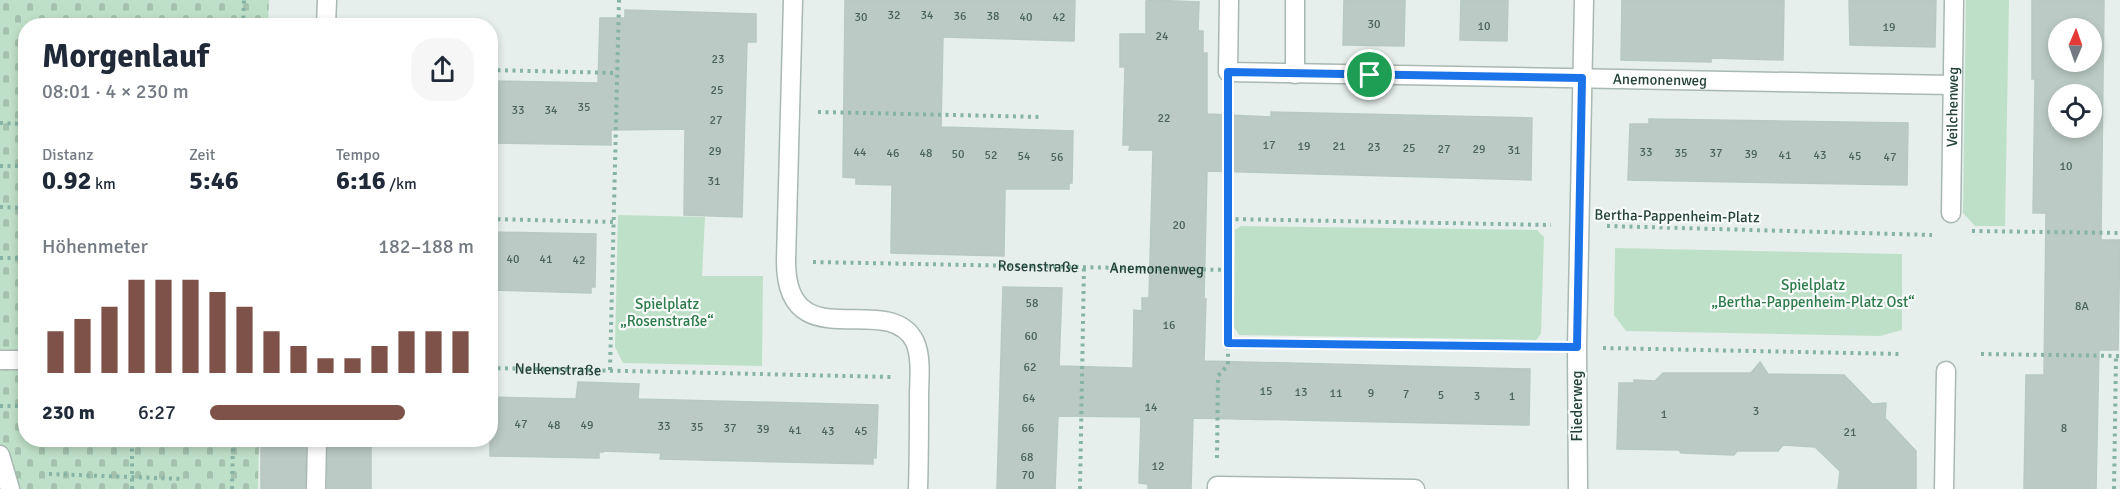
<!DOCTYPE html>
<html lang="de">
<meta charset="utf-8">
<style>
:root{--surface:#fff;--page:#f6f6f7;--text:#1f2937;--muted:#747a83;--accent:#7f5249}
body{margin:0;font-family:Signika,sans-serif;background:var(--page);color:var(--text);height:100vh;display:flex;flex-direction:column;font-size:22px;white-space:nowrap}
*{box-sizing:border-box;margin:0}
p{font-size:20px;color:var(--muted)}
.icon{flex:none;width:33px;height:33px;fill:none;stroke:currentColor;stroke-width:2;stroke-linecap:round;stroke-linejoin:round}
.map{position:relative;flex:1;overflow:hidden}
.drawer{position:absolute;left:18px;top:18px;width:480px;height:429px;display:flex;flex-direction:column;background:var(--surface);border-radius:24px;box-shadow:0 3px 9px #0003}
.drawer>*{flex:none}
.needle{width:39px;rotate:2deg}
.tools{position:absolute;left:2048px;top:18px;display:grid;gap:12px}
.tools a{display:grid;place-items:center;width:54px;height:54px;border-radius:50%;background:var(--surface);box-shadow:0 3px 9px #0003;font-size:30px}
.pin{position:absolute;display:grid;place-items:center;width:51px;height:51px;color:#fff;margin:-26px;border:3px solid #fff;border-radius:50%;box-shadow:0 2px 6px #0007}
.round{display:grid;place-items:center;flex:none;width:63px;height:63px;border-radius:24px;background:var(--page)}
.overview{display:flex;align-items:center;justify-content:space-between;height:102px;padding:0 24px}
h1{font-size:33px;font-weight:700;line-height:45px}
.stats{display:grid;grid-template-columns:repeat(3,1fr);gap:9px;height:102px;padding:6px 24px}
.stats div{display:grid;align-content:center}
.stats b{font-size:26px;font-weight:700}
.stats small{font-size:16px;font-weight:400}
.stats p{font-size:16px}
.chart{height:168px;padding:12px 24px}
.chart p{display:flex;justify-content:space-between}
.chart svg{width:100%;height:108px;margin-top:6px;stroke:var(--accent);stroke-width:6}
ul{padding:0 24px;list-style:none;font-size:20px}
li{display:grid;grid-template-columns:96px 72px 1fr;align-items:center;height:45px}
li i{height:15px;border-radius:8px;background:var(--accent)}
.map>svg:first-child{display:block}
.green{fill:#bfe0c8}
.cemetery{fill:url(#cemetery-stones)}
.building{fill:#bbcac4;stroke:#b8c9c2;stroke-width:1.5;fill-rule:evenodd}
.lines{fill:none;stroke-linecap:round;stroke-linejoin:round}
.minor-casing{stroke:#a8b8b2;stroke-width:21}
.path{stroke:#86b3a5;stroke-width:4;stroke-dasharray:3 4.5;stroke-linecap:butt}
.minor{stroke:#fff;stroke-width:18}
.route-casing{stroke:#fff;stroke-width:12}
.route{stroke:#1a73e8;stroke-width:8}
.labels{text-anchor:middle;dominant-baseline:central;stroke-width:4.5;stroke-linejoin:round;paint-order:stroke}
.number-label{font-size:12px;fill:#4a645c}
.street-label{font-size:15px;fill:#24423a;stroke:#f7fbf9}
.park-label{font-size:15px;fill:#2d7a4b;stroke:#f7fbf9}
</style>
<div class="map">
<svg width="2120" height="489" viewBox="0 0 2120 489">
<defs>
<pattern id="cemetery-stones" width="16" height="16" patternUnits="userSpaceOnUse" patternTransform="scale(1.5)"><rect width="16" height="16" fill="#bfe0c8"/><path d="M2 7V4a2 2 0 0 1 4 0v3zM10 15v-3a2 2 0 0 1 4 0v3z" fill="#a4c1ad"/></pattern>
</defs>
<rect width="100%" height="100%" fill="#e6efeb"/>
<path class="green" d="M 1966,0 L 2009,0 L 2005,226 L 1975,226 L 1963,213 Z
M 618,215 L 705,217 L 702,276 L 763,276 L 762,366 L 623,363 L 615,347 Z
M 1241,226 L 1537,230 L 1544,237 L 1541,334 L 1536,340 L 1239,335 L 1234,327 L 1235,230 Z
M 1615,248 L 1902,254 L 1902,330 L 1880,336 L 1626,331 L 1614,315 Z"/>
<path class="cemetery" d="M 0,0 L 269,0 L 268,25 L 26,26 L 26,440 L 259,440 L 258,489 L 0,489 Z"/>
<path class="building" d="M 845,0 L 1075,0 L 1074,41 L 943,37 L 941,127 L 1073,131 L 1072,183 L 1069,183 L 1069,189 L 1005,189 L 1004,256 L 891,253 L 892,185 L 856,184 L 856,178 L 843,177 Z
M 1151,0 L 1199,2 L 1198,31 L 1203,31 L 1203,53 L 1207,53 L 1207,114 L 1271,117 L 1271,112 L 1532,118 L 1531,180 L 1207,171 L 1204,299 L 1206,299 L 1204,361 L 1530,369 L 1529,425 L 1193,418 L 1191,489 L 1148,489 L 1148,484 L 1139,483 L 1141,417 L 1058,416 L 1055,489 L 997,489 L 1003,287 L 1062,288 L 1059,366 L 1133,368 L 1134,310 L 1142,311 L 1142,298 L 1149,298 L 1153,150 L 1129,150 L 1130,145 L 1123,145 L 1125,67 L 1120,67 L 1120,34 L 1146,34 L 1146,1 Z
M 1344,0 L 1405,0 L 1404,46 L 1343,45 Z
M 1461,0 L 1508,0 L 1507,41 L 1460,40 Z
M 1622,0 L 1784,0 L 1783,60 L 1711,58 L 1711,62 L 1621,60 Z
M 1849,0 L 1936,0 L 1935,47 L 1850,45 Z
M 2032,0 L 2104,0 L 2101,240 L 2120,240 L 2118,350 L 2099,350 L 2096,489 L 2024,489 L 2026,375 L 2044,375 L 2046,213 L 2033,213 L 2035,79 L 2032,79 ZM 2058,28 L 2091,28 L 2091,62 L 2058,62 ZM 2058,94 L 2091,94 L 2091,128 L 2058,128 Z
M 625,10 L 756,14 L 756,42 L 747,42 L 742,217 L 684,215 L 685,129 L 611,130 L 611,145 L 490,143 L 490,81 L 598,83 L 600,18 L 625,18 Z
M 1649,119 L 1908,123 L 1907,185 L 1628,180 L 1630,124 L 1649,124 Z
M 490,232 L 596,234 L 595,287 L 591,287 L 591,293 L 490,290 Z
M 1760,362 L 1768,374 L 1844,375 L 1872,404 L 1886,403 L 1885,418 L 1916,451 L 1916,489 L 1838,489 L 1840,471 L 1815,447 L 1783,445 L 1778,451 L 1737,451 L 1734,455 L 1681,453 L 1679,450 L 1617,449 L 1619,383 L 1634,383 L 1634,380 L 1655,381 L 1663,373 L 1751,373 Z
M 578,382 L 639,384 L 638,399 L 878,405 L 876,458 L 873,458 L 873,464 L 660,459 L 661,453 L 603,451 L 603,452 L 599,452 L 599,458 L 490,456 L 490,397 L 576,399 Z
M 261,440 L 306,440 L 305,489 L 261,489 Z
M 328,440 L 371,440 L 371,489 L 327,489 Z"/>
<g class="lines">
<defs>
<g id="minor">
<path d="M 793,0 L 786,261 C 786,362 889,288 915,342 C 922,358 919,380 919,397 C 919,428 919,458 918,489"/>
<path id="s3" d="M 1229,0 L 1228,72 L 1952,85"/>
<path d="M 1295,0 L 1295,74"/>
<path d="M 326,26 L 327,0"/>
<path id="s4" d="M 1951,213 L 1954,0"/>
<path d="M 0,360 L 26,360"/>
<path d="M 0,455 L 10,489"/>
<path d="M 316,489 L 317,440"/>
<path d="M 1217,489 L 1217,486 L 1415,489"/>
<path d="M 1578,489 L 1577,347 L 1584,0"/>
<path d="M 1944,489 L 1946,371"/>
</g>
</defs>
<use href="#minor" class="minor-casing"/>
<g class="path">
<path d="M 243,26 L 244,0"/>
<path d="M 490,70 L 617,73"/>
<path d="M 818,112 L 1042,117"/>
<path d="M 0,123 L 26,124"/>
<path d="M 0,166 L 26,166"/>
<path d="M 0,207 L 26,208"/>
<path d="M 490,219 L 613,222"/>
<path d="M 1228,219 L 1551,225"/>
<path d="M 1607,226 L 1932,235"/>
<path d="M 1972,231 L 2120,233"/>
<path d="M 0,258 L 26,258"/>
<path id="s1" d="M 813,262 L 1229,270"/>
<path d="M 1228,343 L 1551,347"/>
<path d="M 1603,348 L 1901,354"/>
<path d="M 1981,354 L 2120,356"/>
<path id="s2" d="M 490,368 L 892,377"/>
<path d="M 610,370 L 619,0"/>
<path d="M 0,406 L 26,406"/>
<path d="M 64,440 L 183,443"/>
<path d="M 1217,458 L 1218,376 L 1228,365 L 1228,100"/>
<path d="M 49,474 L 184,479"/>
<path d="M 132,489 L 132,440"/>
<path d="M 232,489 L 233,440"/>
<path d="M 1080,489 L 1084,267"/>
<path d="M 2114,489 L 2116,356"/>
</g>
<use href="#minor" class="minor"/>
</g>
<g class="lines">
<defs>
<path id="route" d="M 1228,72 L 1582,78 L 1577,347 L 1228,343 Z"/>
</defs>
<use href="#route" class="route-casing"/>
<use href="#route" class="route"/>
</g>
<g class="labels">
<g class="number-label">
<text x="894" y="15">32</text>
<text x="927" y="15">34</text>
<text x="960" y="16">36</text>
<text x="993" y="16">38</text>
<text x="861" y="17">30</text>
<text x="1026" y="17">40</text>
<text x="1059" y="17">42</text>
<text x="1374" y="24">30</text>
<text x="1484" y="26">10</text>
<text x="1889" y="27">19</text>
<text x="1162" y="36">24</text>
<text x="718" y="59">23</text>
<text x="717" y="90">25</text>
<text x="584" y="107">35</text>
<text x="518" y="110">33</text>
<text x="551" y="110">34</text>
<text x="1164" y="118">22</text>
<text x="716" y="120">27</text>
<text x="1269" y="145">17</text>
<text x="1304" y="146">19</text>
<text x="1339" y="146">21</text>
<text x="1374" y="147">23</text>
<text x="1409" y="148">25</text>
<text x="1444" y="149">27</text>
<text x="1479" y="149">29</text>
<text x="1514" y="150">31</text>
<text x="715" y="151">29</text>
<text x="860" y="152">44</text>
<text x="1646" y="152">33</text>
<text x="893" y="153">46</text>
<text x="926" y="153">48</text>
<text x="1681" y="153">35</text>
<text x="1716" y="153">37</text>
<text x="958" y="154">50</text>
<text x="1751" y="154">39</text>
<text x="991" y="155">52</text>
<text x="1785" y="155">41</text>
<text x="1820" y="155">43</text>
<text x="1024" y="156">54</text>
<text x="1855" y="156">45</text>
<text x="1057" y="157">56</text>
<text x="1890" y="157">47</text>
<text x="2066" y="166">10</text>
<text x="714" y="181">31</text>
<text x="1179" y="225">20</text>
<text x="513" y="259">40</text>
<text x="546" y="259">41</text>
<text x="579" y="260">42</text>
<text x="1032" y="303">58</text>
<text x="2082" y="306">8A</text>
<text x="1169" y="325">16</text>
<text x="1031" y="336">60</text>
<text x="1030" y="367">62</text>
<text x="1266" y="391">15</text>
<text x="1301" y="392">13</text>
<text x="1336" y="393">11</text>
<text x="1371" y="393">9</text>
<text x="1406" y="394">7</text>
<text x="1441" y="395">5</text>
<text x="1477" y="396">3</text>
<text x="1512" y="396">1</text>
<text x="1029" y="398">64</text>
<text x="1151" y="407">14</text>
<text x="1756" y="411">3</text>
<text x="1664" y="414">1</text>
<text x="521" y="424">47</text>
<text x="554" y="425">48</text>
<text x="587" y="425">49</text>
<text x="664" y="426">33</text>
<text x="697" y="427">35</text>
<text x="730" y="428">37</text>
<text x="1028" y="428">66</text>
<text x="2064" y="428">8</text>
<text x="763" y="429">39</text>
<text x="795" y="430">41</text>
<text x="828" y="431">43</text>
<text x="861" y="431">45</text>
<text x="1850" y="432">21</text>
<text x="1027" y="457">68</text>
<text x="1158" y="466">12</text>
<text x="1028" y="475">70</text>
</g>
<g class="street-label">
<text stroke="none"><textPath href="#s3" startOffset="504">Anemonenweg</textPath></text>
<text stroke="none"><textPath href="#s4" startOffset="106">Veilchenweg</textPath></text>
<text transform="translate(1677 216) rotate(1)">Bertha-Pappenheim-Platz</text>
<text stroke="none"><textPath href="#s1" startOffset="225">Rosenstraße</textPath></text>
<text stroke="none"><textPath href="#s1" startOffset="344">Anemonenweg</textPath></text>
<text stroke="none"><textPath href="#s2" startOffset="68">Nelkenstraße</textPath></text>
<text transform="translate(1577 406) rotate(-90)">Fliederweg</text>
</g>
<g class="park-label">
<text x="1813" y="285">Spielplatz<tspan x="1813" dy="17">„Bertha-Pappenheim-Platz Ost“</tspan></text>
<text x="667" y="304">Spielplatz<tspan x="667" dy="17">„Rosenstraße“</tspan></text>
</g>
</g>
</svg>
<div class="tools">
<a><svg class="needle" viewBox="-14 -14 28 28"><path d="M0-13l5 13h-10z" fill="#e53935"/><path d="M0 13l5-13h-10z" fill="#747a83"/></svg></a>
<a><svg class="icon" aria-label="locate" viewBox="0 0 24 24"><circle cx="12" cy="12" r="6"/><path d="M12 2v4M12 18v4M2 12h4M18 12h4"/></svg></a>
</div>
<div class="pin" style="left:1370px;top:75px;background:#1e9e55"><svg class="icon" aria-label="arrive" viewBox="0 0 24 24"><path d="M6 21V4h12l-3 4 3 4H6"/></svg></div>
<section class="drawer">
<div class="overview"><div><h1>Morgenlauf</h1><p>08:01 · 4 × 230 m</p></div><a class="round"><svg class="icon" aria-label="share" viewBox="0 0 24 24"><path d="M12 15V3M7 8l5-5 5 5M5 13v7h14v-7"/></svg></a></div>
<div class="stats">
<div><p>Distanz</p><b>0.92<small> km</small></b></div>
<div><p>Zeit</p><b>5:46</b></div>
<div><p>Tempo</p><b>6:16<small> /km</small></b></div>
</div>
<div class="chart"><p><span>Höhenmeter</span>182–188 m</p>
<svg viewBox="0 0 160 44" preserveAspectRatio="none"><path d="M5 44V27M15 44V22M25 44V17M35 44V6M45 44V6M55 44V6M65 44V11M75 44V17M85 44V27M95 44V33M105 44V38M115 44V38M125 44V33M135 44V27M145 44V27M155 44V27"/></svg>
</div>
<ul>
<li><b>230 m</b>6:27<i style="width:74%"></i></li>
</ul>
</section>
</div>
